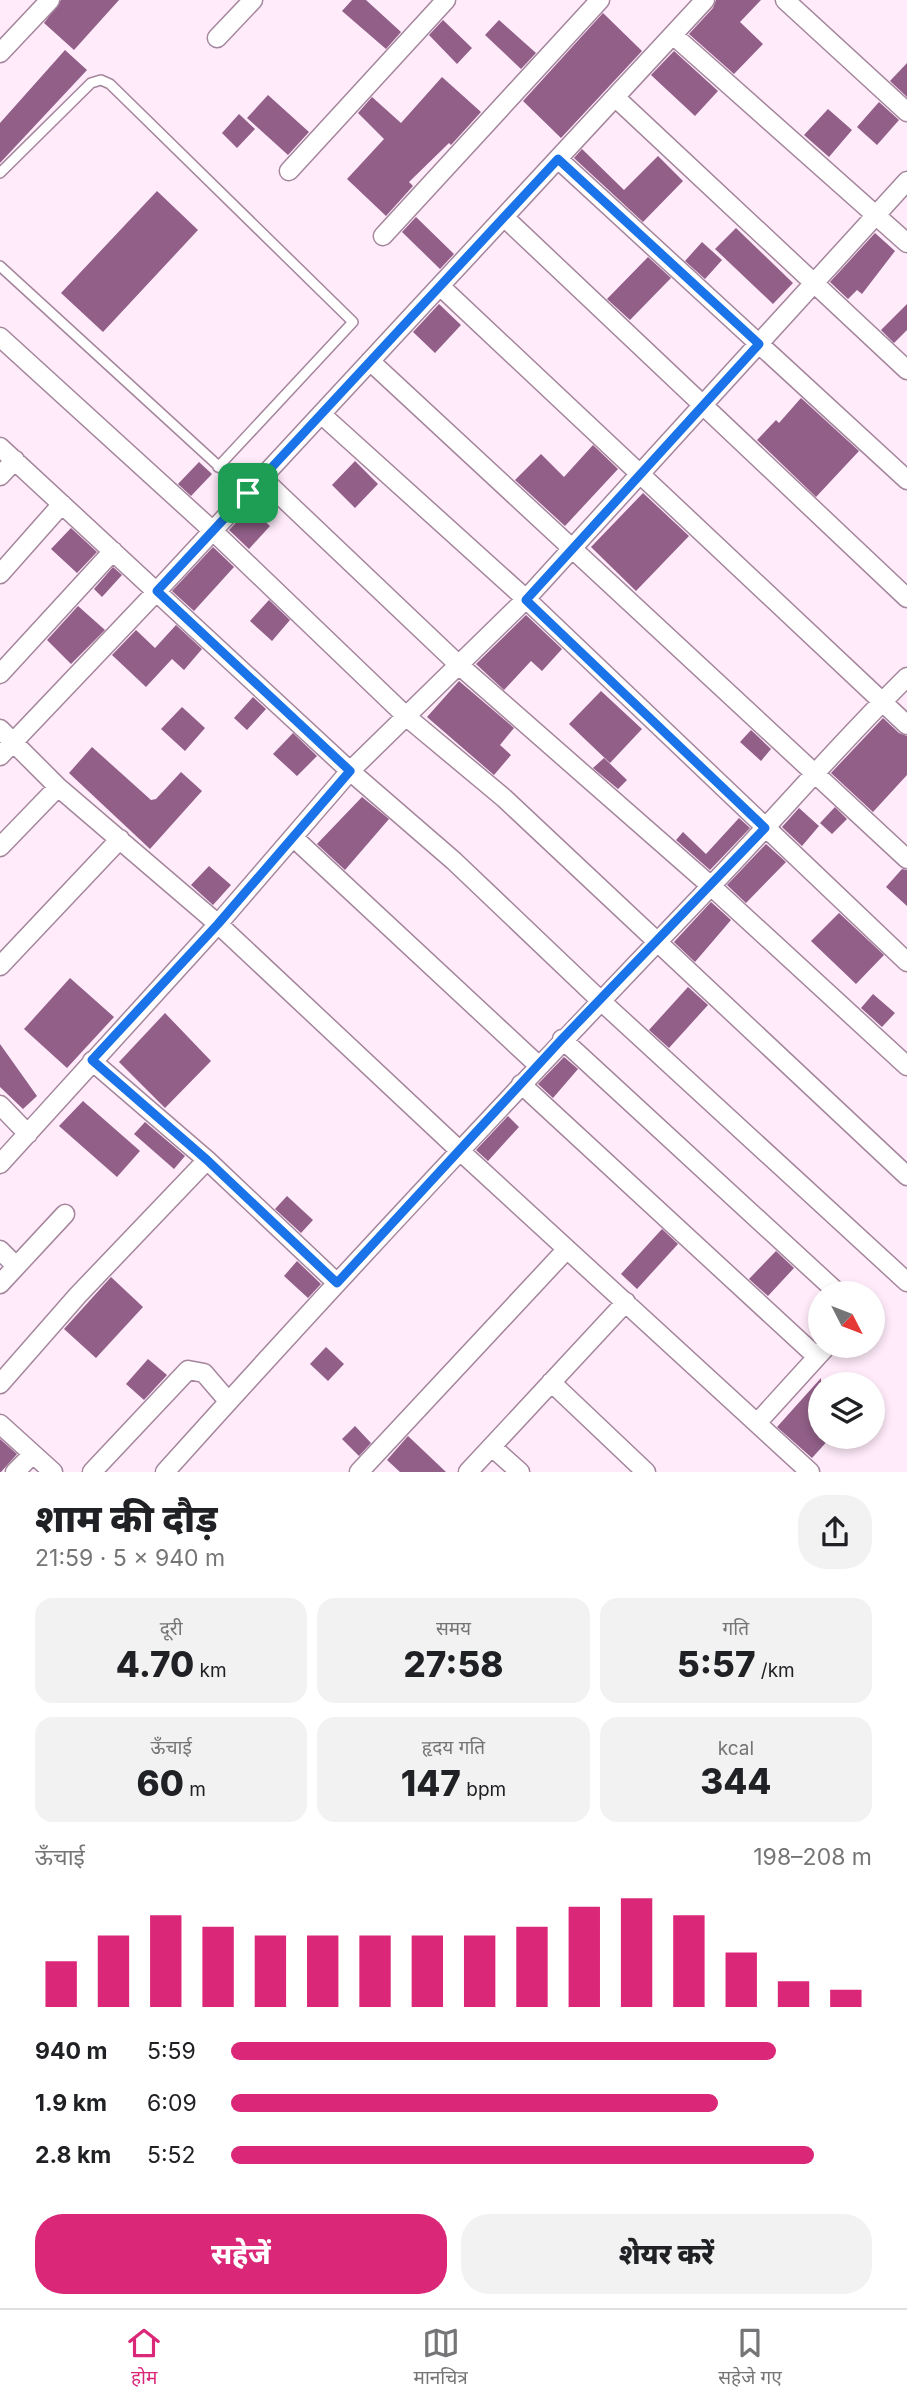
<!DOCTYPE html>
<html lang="hi">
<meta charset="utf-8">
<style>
:root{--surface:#fff;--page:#f2f2f2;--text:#202124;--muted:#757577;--line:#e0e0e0;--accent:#db2777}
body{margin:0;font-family:Inter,"Noto Sans Devanagari",sans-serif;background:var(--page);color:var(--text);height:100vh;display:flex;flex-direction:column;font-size:26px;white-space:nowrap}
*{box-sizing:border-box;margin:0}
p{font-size:23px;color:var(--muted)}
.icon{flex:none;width:38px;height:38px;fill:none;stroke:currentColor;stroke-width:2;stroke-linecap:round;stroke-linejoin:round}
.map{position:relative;height:1472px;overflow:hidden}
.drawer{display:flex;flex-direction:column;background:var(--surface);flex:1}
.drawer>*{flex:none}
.needle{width:46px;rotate:132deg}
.buttons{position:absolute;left:808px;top:1281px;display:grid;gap:14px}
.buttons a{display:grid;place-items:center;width:77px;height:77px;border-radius:50%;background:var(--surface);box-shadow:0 4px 10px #0003;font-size:35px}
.pin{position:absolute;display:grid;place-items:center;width:60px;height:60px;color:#fff;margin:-30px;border-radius:14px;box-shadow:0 4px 10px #0006}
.round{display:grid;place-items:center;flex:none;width:74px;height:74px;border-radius:28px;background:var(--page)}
.head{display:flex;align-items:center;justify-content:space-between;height:119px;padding:0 35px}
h1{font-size:38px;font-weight:800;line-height:52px}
.stats{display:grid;grid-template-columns:repeat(3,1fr);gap:10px;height:119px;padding:7px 35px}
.stats div{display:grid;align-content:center;border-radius:18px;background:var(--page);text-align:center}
.stats b{font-size:35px;font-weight:800}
.stats small{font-size:19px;font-weight:400}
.stats p{font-size:19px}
.chart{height:196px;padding:14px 35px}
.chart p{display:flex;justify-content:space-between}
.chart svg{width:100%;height:126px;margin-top:7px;stroke:var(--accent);stroke-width:6}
.action{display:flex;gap:14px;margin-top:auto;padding:14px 35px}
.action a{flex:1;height:80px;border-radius:28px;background:var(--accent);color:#fff;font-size:28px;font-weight:800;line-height:80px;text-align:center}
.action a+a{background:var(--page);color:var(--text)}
ul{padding:0 35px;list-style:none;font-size:23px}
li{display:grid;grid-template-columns:112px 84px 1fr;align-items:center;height:52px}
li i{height:18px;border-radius:9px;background:var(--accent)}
.tab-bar{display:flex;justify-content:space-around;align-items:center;height:98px;border-top:2px solid var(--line);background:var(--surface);font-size:19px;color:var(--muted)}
.tab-bar a{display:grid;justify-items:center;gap:4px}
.tab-bar .selected{color:var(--accent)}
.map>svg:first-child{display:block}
.building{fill:#915f88}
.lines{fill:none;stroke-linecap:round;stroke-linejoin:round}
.lane-casing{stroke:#a4869d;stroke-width:12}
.street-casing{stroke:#a4869d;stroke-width:21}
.lane{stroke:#fff;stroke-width:9}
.street{stroke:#fff;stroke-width:18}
.route-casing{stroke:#fff;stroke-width:14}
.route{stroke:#1a73e8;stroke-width:9}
</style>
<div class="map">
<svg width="907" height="1472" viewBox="0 0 907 1472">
<rect width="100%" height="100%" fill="#ffebfa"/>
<path class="building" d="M 61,0 L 119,0 L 74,50 L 44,23 Z
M 352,0 L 366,0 L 401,32 L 386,49 L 342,11 Z
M 716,0 L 761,0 L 740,22 L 763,44 L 734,74 L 689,34 L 713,8 Z
M 603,13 L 642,51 L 561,138 L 523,101 Z
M 443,20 L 472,48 L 457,64 L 429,35 Z
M 499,20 L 536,53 L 521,69 L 485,35 Z
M 65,50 L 87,70 L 0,163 L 0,123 Z
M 674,51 L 718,91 L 695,116 L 651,75 Z
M 907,63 L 907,97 L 890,81 Z
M 442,77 L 481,112 L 451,145 L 449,143 L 409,182 L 413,186 L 386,216 L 347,179 L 384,139 L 358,113 L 372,97 L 401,123 Z
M 268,95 L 309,132 L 288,155 L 247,118 Z
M 879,102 L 899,120 L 877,145 L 857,127 Z
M 828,109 L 852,130 L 829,157 L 804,135 Z
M 239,114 L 255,129 L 237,148 L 222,133 Z
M 582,149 L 624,190 L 658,156 L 683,181 L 643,222 L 574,158 Z
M 157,191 L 198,230 L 103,332 L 61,293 Z
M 416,217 L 454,254 L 440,269 L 402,232 Z
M 736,228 L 793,283 L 773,304 L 715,249 Z
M 875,233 L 895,251 L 862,294 L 857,290 L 848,299 L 830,282 Z
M 702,242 L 722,260 L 705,279 L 685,261 Z
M 648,257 L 671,278 L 630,320 L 607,299 Z
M 439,304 L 461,325 L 435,353 L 413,332 Z
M 907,304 L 907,330 L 894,343 L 881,330 Z
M 801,398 L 859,451 L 816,497 L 757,440 L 776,420 L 779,423 Z
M 593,445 L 618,469 L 565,526 L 515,480 L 541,454 L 564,477 Z
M 355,461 L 378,484 L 355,508 L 332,485 Z
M 199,462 L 212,474 L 191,496 L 178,484 Z
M 643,493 L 689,536 L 636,591 L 591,547 Z
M 250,508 L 270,526 L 249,549 L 229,530 Z
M 71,528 L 97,552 L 77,573 L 51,549 Z
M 213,547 L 234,567 L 194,611 L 172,591 Z
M 113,567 L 122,575 L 102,597 L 94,589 Z
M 269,600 L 290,620 L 272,641 L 250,621 Z
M 78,606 L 105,630 L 71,664 L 47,640 Z
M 526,615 L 562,649 L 542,671 L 531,661 L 504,690 L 476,664 Z
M 176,625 L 202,649 L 184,670 L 172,659 L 146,687 L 112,655 L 136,630 L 155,648 Z
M 459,681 L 514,728 L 500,745 L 511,755 L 494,775 L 427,717 Z
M 601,691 L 642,729 L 610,763 L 569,724 Z
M 253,697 L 266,709 L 247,730 L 234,718 Z
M 182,707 L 205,728 L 185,751 L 161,729 Z
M 883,718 L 899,733 L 907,736 L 907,775 L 873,812 L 831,773 Z
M 751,730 L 771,749 L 761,761 L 740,742 Z
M 293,733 L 317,756 L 297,776 L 273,754 Z
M 92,747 L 151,800 L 156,799 L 181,772 L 202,791 L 150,849 L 69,773 Z
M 604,758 L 627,780 L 618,789 L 593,768 Z
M 362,797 L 389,819 L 345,870 L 317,844 Z
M 835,807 L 847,819 L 832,834 L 820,823 Z
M 799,808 L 819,826 L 802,846 L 782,827 Z
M 739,818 L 750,828 L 710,870 L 676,840 L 683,832 L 706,854 Z
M 766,844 L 786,862 L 746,903 L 727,885 Z
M 209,866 L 231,885 L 213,905 L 191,885 Z
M 902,869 L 907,870 L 907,906 L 886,887 Z
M 711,902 L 731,920 L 695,962 L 674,942 Z
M 839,913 L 884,955 L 856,984 L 811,941 Z
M 70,978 L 114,1017 L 67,1068 L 24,1029 Z
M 688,987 L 708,1005 L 669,1048 L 649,1030 Z
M 873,994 L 895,1013 L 882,1027 L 861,1008 Z
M 165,1013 L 211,1061 L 165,1108 L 119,1062 Z
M 0,1044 L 37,1096 L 23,1109 L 0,1087 Z
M 564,1057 L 578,1069 L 553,1098 L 538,1084 Z
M 83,1101 L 140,1151 L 117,1177 L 59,1126 Z
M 508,1116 L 519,1127 L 488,1161 L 476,1150 Z
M 145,1122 L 185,1156 L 174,1169 L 134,1134 Z
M 287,1196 L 313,1220 L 301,1233 L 275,1209 Z
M 662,1229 L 678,1244 L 637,1289 L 621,1274 Z
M 776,1251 L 794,1268 L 768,1296 L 749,1279 Z
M 297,1261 L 321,1284 L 308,1298 L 284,1276 Z
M 111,1277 L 143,1307 L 96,1358 L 64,1329 Z
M 326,1347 L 344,1364 L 328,1381 L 310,1364 Z
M 148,1359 L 167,1375 L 144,1400 L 126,1384 Z
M 821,1378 L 821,1437 L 831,1437 L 812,1458 L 777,1427 Z
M 355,1426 L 371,1443 L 359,1456 L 342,1439 Z
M 408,1436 L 446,1472 L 400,1472 L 387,1460 Z
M 0,1439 L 17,1454 L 1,1472 L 0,1472 Z"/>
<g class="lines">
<defs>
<path id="lane" d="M 0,173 L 91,83 L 101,80 L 110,84 L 353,322 L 218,467
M 0,266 L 248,493"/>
<path id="street" d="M 785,0 L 907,112
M 673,35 L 907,243
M 217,38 L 253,0
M 0,53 L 50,0
M 615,97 L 907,370
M 558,159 L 907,480
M 289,171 L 446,0
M 504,217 L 907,598
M 383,236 L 600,0
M 440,286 L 907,725
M 0,337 L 213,531 L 408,718 L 504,798 L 907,1176
M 370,361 L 907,859
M 321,414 L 526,599 L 907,962
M 0,447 L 350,771 L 454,861 L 601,1001 L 907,1282
M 0,476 L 15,460
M 262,478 L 460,666 L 711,886 L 907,1066
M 0,574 L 62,504
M 0,674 L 113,551
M 0,729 L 58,787 L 218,924 L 459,1150 L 810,1472
M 0,756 L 157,591 L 705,0
M 294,838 L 538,1065
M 0,847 L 58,787
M 0,966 L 120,839
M 562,1039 L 838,1293
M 92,1061 L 207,1160 L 337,1283
M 521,1084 L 817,1357
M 0,1105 L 28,1134
M 0,1164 L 218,924 L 350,771 L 526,599 L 907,181
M 0,1250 L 16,1266
M 0,1284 L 65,1214
M 551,1382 L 646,1472
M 0,1384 L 78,1295 L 207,1160
M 757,1423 L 827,1346
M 0,1424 L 53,1472
M 492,1447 L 520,1472
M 15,1472 L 33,1454
M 92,1472 L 188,1370 L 204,1373 L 228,1401
M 165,1472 C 343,1274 525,1080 709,888 C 776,818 838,745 907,677
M 359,1472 L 567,1249
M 468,1472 L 626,1302"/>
</defs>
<use href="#lane" class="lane-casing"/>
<use href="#street" class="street-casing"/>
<use href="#lane" class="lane"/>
<use href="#street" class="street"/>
</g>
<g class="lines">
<defs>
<path id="route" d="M 558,159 L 759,344 L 526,600 L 765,828 L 562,1039 L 337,1283 L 207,1160 L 92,1060 L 218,924 L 350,771 L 157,591 Z"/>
</defs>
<use href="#route" class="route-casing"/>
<use href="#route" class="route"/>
</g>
</svg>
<div class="buttons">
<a><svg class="needle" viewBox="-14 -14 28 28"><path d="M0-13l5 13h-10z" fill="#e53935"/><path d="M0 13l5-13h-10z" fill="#757577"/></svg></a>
<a><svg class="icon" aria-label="layers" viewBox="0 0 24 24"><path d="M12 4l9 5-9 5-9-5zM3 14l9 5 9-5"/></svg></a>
</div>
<div class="pin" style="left:248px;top:493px;background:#1e9e55"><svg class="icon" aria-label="arrive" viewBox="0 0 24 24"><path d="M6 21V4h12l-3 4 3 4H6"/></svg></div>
</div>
<section class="drawer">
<div class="head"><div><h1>शाम की दौड़</h1><p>21:59 · 5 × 940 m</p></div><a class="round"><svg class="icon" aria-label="share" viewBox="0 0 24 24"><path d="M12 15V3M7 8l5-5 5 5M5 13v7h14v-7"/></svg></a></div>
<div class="stats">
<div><p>दूरी</p><b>4.70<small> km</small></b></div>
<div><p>समय</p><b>27:58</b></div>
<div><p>गति</p><b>5:57<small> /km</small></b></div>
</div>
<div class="stats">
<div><p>ऊँचाई</p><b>60<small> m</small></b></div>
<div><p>हृदय गति</p><b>147<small> bpm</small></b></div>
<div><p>kcal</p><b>344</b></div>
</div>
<div class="chart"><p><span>ऊँचाई</span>198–208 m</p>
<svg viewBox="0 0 160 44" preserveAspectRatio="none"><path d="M5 44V28M15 44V19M25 44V12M35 44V16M45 44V19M55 44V19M65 44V19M75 44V19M85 44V19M95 44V16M105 44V9M115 44V6M125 44V12M135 44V25M145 44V35M155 44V38"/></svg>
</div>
<ul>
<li><b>940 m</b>5:59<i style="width:85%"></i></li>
<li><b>1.9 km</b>6:09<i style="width:76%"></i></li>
<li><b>2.8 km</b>5:52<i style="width:91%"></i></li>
</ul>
<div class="action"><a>सहेजें</a><a>शेयर करें</a></div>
</section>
<nav class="tab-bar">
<a class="selected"><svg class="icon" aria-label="home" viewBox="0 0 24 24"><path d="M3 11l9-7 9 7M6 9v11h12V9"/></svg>होम</a>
<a><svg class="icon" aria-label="map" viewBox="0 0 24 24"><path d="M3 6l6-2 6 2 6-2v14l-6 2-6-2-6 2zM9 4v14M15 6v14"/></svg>मानचित्र</a>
<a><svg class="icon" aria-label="saved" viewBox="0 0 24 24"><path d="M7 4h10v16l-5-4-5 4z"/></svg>सहेजे गए</a>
</nav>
